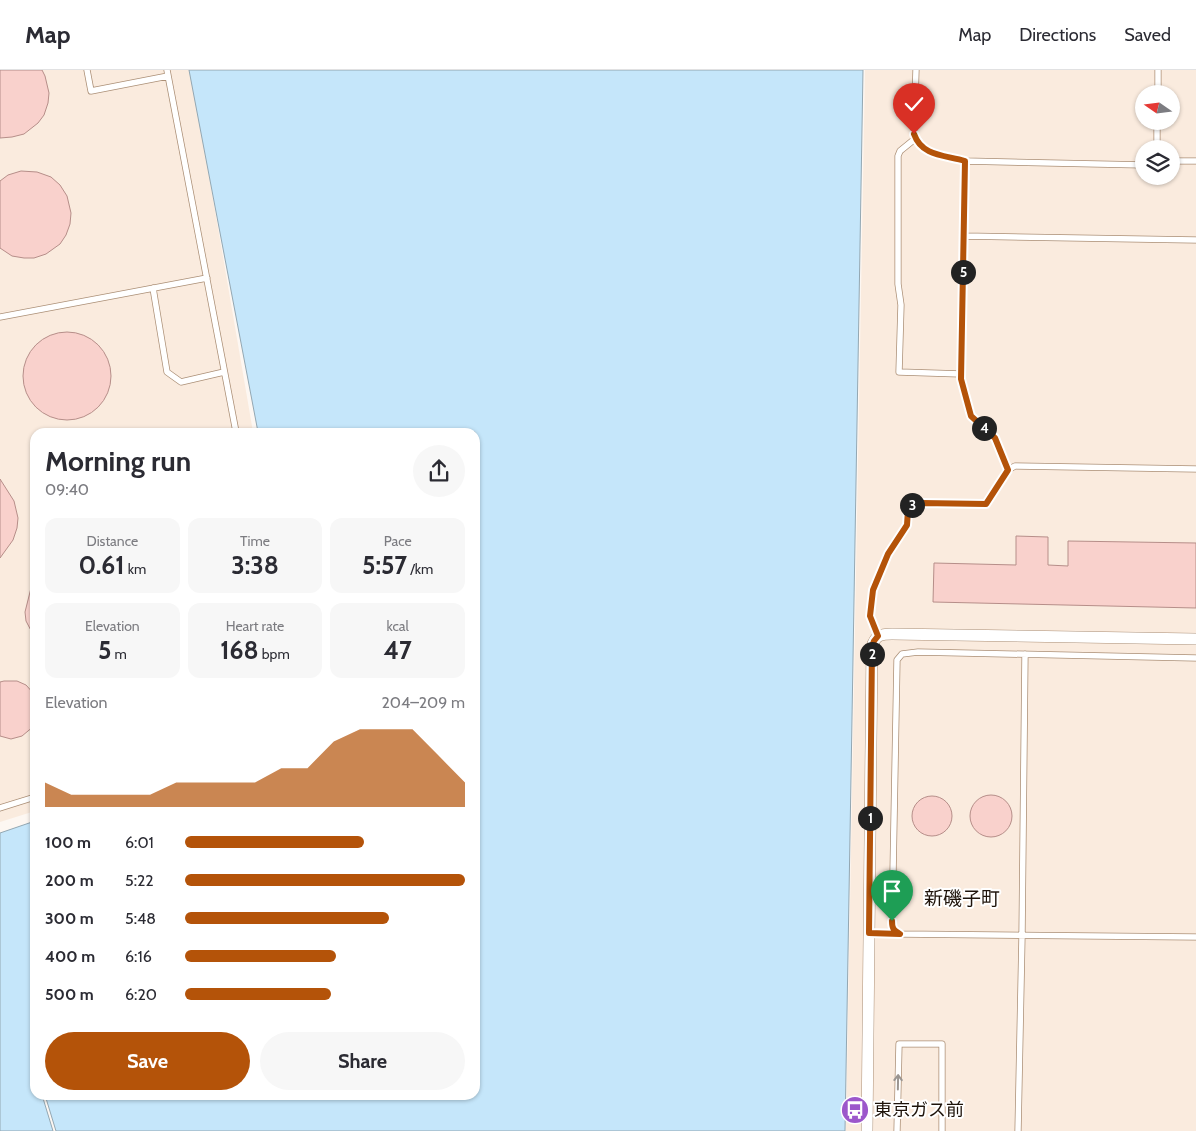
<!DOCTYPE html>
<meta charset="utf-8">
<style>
:root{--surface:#fff;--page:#f7f7f7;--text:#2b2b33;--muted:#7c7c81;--line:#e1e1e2;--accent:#b45309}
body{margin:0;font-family:Cabin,"Noto Sans JP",sans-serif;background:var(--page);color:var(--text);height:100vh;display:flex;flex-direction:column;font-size:19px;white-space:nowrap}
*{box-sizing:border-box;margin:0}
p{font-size:16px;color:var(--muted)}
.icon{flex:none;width:28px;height:28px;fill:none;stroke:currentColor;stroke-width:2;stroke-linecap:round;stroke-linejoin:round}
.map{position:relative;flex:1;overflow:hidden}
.sheet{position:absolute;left:30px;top:358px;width:450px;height:672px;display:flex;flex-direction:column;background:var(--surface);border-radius:15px;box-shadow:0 1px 4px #0004}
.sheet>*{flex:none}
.needle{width:32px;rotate:284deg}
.tools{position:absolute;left:1135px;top:15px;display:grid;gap:10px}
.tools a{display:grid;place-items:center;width:45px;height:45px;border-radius:50%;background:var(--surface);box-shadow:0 1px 4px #0004;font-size:25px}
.pin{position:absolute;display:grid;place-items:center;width:42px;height:42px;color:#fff;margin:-51px -21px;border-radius:50% 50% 50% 0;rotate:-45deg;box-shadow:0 0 5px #0007}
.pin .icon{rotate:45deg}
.km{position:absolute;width:25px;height:25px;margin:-12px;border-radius:50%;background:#222;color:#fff;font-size:14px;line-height:25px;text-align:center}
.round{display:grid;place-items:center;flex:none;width:52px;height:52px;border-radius:26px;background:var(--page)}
.headline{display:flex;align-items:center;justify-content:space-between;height:85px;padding:0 15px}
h1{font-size:28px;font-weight:800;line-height:38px}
.metrics{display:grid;grid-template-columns:repeat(3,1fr);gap:8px;height:85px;padding:5px 15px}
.metrics div{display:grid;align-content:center;border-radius:12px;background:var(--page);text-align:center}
.metrics b{font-size:25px;font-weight:800}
.metrics small{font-size:14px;font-weight:400}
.metrics p{font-size:14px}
.chart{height:140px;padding:10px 15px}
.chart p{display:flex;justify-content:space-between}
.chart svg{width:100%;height:90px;margin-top:5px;fill:var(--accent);opacity:.7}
.cta{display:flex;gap:10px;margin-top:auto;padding:10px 15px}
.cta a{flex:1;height:58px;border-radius:30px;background:var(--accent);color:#fff;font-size:20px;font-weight:800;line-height:58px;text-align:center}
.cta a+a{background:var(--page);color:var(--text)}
ul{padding:0 15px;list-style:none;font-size:16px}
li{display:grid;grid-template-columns:80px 60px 1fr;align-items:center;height:38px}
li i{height:12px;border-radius:6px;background:var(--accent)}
header{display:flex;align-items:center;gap:30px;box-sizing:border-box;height:70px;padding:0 25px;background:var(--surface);border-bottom:1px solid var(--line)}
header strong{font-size:24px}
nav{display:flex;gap:28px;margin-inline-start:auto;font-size:18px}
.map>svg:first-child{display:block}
.built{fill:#faebde;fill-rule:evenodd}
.water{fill:#c5e6fa;stroke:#93a7b2}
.building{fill:#f9d1cc;stroke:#b68e89}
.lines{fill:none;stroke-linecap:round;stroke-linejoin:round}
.lane-casing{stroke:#ab8f76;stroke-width:7}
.street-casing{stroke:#ab8f76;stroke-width:12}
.lane{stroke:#fff;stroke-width:5.5}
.street{stroke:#fff;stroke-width:11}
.oneway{stroke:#9a9591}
.route-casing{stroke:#fff;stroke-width:10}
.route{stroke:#b45309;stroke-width:6}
.labels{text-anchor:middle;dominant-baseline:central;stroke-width:4;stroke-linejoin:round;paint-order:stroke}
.poi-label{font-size:18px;fill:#1e130a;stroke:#fff;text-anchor:start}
.neighbourhood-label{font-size:19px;fill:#1e130a;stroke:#fff}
</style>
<header>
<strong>Map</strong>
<nav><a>Map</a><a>Directions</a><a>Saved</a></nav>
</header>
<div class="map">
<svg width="1196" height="1061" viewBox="0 0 1196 1061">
<rect width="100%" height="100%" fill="#fdf7f2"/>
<path class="built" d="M 0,0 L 191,0 L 253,362 L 35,362 L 35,741 L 0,752 Z
M 865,0 L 1196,0 L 1196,1061 L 846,1061 ZM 1144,24 L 1171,24 L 1171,51 L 1144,51 ZM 1144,79 L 1171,79 L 1171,106 L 1144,106 Z"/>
<path class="water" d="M 189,0 L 863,0 L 845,1061 L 56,1061 L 45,1025 L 475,1025 L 475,362 L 258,362 Z
M 35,751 L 35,1025 L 42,1025 L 53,1061 L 0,1061 L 0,763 Z"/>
<path class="building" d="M 0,0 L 42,0 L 45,6 L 49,23 L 48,33 L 44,45 L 38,53 L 24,64 L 12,67 L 0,68 Z
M 21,101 L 37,102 L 51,107 L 60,115 L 67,126 L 71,143 L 70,154 L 66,165 L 60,174 L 46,184 L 34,188 L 24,188 L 12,186 L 0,178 L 0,111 L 8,105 Z
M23 306a44 44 0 1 1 88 0a44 44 0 1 1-88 0Z
M 0,409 L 14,431 L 18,448 L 17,458 L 13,470 L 0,488 Z
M 1016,466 L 1048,467 L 1048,495 L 1068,496 L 1068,471 L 1196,473 L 1196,538 L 933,532 L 934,493 L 1016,495 Z
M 32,514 L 35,514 L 35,568 L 26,551 L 25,542 Z
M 4,611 L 17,611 L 26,615 L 35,625 L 34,656 L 22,666 L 11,669 L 0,666 L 0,612 Z
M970 746a21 21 0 1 1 42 0a21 21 0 1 1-42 0Z
M912 746a20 20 0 1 1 40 0a20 20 0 1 1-40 0Z"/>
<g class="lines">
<defs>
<path id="lane" d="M 87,0 L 91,21 L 168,6
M 167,0 L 236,362
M 916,0 L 914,64 C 923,87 946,85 965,91 L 1144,95
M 1158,24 L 1158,0
M 916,68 L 900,81 L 898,86 L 898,214 L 901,235 L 899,302 L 961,304
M 1157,79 L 1157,51
M 965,91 L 961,309 L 971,346 L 995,369 L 1008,400
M 1171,91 L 1196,91
M 964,166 L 1196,170
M 153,218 L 167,302 L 181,312 L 224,302
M 0,247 L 207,208
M 878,566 L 870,546 L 871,529 L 879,504 L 888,484 L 907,455 L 908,440 L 910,435 L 921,433 L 986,434 L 1006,401 L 1015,396 L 1196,399
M 1196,588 L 918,582 L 902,584 L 897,590 L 892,857 L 894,861 L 900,864 L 1196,867
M 0,738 L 35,727
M 869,863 L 898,864
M 897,1061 L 899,974 L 942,974 L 942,1061
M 1018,1061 L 1022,866 L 1025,584"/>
<path id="street" d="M 867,1061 L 872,577 C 875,565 881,564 892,564 L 1196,569"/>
</defs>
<use href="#lane" class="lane-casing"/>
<use href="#street" class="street-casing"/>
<use href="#lane" class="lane"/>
<use href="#street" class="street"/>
</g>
<defs><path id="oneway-shaft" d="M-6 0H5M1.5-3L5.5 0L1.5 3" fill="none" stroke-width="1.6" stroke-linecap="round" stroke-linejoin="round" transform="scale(1.25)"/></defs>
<use class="oneway" href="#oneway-shaft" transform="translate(898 1012) rotate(-89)"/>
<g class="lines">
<defs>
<path id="route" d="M 892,851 C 892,858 893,860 900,864 L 869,863 L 872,577 L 874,571 L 878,566 L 870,546 L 873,520 L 888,484 L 907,455 L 908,440 L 910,435 L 921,433 L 986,434 L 1008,400 L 995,368 L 971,346 L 961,309 L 965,91 C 946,85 922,87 914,64"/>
</defs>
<use href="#route" class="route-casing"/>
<use href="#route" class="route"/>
</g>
<defs>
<symbol id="bus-disc" viewBox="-11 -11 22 22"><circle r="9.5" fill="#9c57cb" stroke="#fff"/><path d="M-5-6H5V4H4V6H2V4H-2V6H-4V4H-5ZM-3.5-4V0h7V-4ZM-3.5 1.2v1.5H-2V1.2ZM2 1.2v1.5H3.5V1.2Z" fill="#fff"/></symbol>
</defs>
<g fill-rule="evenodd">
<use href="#bus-disc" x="839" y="1024" width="32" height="32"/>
</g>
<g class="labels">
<g class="poi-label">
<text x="874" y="1040">東京ガス前</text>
</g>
<g class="neighbourhood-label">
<text x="962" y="828">新磯子町</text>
</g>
</g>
</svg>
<div class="tools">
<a><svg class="needle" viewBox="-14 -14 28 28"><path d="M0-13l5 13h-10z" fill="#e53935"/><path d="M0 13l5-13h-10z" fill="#7c7c81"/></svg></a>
<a><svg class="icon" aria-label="layers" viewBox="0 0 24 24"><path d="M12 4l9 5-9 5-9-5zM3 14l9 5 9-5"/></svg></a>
</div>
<div class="pin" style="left:892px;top:851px;background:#1e9e55"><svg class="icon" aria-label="arrive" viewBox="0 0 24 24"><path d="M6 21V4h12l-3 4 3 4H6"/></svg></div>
<div class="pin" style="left:914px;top:64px;background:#d93025"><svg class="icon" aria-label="check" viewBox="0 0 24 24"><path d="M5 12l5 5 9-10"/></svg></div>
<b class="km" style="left:870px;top:748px">1</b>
<b class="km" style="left:872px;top:584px">2</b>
<b class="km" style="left:912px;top:435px">3</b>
<b class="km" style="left:984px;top:358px">4</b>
<b class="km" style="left:963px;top:202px">5</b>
<section class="sheet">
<div class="headline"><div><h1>Morning run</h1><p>09:40</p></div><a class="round"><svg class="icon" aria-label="share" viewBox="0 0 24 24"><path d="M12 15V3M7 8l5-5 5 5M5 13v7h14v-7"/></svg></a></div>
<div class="metrics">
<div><p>Distance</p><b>0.61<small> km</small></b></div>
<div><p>Time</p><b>3:38</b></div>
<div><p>Pace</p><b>5:57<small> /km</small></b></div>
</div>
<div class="metrics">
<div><p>Elevation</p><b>5<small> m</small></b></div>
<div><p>Heart rate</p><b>168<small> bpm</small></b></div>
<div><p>kcal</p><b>47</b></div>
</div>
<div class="chart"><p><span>Elevation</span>204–209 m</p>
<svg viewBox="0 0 160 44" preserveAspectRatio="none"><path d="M0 44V32L10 38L20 38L30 38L40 38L50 32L60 32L70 32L80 32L90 25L100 25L110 12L120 6L130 6L140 6L150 19L160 32V44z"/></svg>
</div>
<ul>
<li><b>100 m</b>6:01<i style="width:64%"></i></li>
<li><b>200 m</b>5:22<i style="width:100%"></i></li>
<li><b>300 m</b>5:48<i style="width:73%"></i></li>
<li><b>400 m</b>6:16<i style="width:54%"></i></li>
<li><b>500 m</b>6:20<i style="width:52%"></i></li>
</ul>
<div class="cta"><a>Save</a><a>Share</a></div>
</section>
</div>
